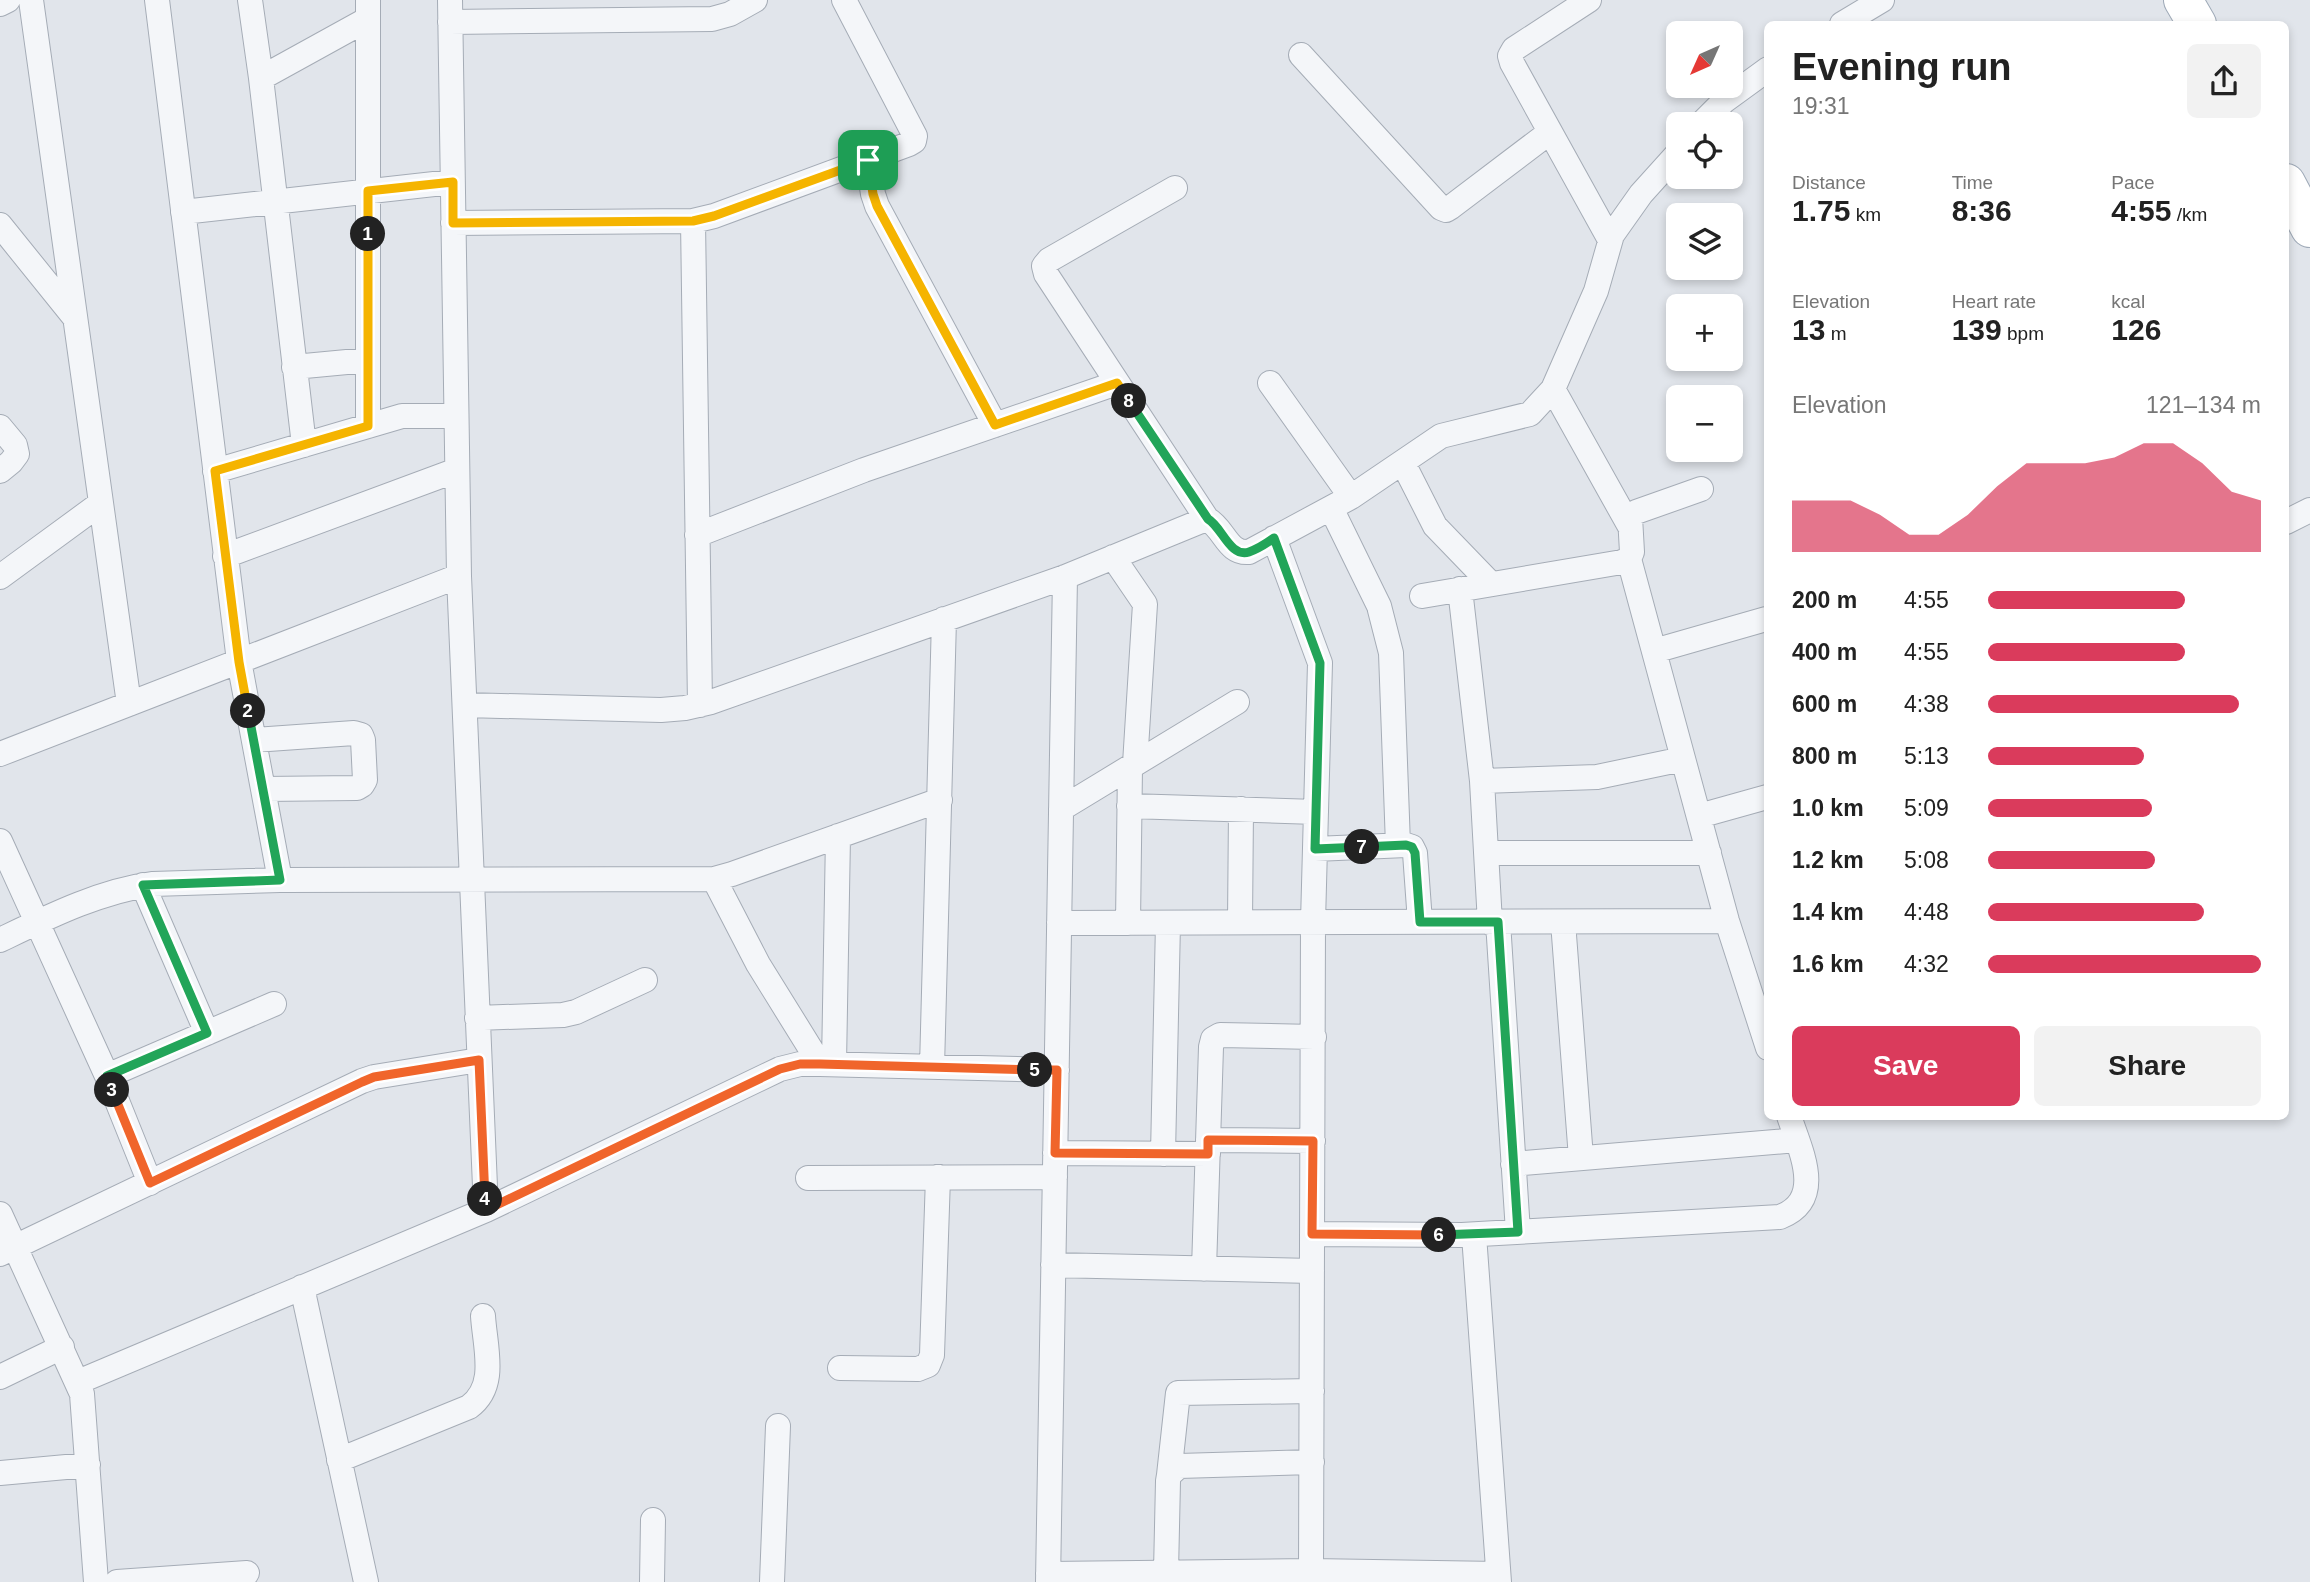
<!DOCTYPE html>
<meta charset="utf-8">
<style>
:root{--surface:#fff;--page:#f2f2f2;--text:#222;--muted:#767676;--accent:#da3b5c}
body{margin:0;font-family:Helvetica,sans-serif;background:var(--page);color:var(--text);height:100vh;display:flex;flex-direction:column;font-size:26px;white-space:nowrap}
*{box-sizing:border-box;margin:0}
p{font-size:23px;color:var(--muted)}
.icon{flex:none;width:38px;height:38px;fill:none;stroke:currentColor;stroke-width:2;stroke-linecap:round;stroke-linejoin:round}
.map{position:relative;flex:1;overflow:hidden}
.details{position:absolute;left:1764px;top:21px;width:525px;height:1099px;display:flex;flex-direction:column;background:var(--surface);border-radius:10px;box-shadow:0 4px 10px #0003}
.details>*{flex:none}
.needle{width:46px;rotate:225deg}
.fabs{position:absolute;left:1666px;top:21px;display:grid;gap:14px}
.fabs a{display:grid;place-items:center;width:77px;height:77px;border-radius:10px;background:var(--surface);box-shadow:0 4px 10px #0003;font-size:35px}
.pin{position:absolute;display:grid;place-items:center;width:60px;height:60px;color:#fff;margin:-30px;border-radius:14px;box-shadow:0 4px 10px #0006}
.km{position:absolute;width:35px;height:35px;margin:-18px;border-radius:50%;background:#222;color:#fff;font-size:19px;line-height:35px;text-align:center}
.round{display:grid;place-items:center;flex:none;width:74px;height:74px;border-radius:10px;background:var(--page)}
.overview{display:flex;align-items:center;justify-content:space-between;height:119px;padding:0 28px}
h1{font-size:38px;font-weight:600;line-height:52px}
.figures{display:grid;grid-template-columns:repeat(3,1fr);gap:10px;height:119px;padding:7px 28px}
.figures div{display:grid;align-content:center}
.figures b{font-size:30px;font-weight:600}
.figures small{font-size:19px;font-weight:400}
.figures p{font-size:19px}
.chart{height:196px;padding:14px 28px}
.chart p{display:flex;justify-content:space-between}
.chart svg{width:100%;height:126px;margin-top:7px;fill:var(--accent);opacity:.7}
.cta{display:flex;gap:14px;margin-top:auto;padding:14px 28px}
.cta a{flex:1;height:80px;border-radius:10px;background:var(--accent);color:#fff;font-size:28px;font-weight:600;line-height:80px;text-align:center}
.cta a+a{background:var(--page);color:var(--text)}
ul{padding:0 28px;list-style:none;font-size:23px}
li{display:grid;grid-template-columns:112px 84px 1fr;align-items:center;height:52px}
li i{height:18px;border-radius:9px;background:var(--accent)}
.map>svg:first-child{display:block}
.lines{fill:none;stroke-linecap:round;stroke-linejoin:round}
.street-casing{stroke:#a5acb6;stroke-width:26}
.primary-casing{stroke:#9faab8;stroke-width:40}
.street{stroke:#f4f6f9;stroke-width:24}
.primary{stroke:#fff;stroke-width:38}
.split-1-casing{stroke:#fff;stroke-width:14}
.split-2-casing{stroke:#fff;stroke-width:14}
.split-3-casing{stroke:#fff;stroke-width:14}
.split-4-casing{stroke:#fff;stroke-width:14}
.split-5-casing{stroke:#fff;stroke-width:14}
.split-6-casing{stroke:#fff;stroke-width:14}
.split-7-casing{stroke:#fff;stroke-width:14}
.split-8-casing{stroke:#fff;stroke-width:14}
.split-9-casing{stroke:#fff;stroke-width:14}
.split-1{stroke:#f5b400;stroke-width:9}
.split-2{stroke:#f5b400;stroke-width:9}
.split-3{stroke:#22a559;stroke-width:9}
.split-4{stroke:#f0652b;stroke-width:9}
.split-5{stroke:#f0652b;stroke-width:9}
.split-6{stroke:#f0652b;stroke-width:9}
.split-7{stroke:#22a559;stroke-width:9}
.split-8{stroke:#22a559;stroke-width:9}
.split-9{stroke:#f5b400;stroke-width:9}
</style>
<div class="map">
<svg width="2310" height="1582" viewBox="0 0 2310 1582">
<rect width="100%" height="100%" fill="#e1e5eb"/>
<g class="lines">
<defs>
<path id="street" d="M 31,0 L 129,704
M 157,0 L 239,661 L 280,880
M 250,0 L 261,78 L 304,445
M 450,0 L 459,576 L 486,1210
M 1589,0 L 1514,49 L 1510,56 L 1512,63 L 1610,240
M 0,4 L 8,0
M 450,22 L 712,19 L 730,14 L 755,0
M 1842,24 L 1882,0
M 1301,55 L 1441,208 L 1446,210 L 1451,207 L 1550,132
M 261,78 L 368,19
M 1701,124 L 1724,101 L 1768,69
M 868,161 L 873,194 L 877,206 L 995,425
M 1175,188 L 1049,260 L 1044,266 L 1046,274 L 1207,519
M 183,212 L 452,182
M 693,221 L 700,705
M 453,223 L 693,221 L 714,216 L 909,144 L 914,141 L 915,136 L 844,0
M 0,225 L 75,318
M 294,367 L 368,360
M 1270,383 L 1351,497
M 1553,389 L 1629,525
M 368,426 L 368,0
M 0,427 L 15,445 L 17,454 L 11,462 L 0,471
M 1403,463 L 1435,526 L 1491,584
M 215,471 L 402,416 L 456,416
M 1331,508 L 1379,606 L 1391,653 L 1398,845
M 2286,522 L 2310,510
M 697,535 L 864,470 L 1117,383
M 1274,538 L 1320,663 L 1313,922 L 1311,1571
M 225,556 L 457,470
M 1113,557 L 1145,604 L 1135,764
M 1629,559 L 1727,921 L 1768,1048
M 0,577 L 101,503
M 1460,589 L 1482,781 L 1490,923
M 1422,596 L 1622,562 L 1629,559 L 1632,552 L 1630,517 L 1636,512 L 1701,489
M 1654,651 L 1766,619
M 465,705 L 661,710 L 685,708 L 711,702 L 1065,577 L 1199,522 L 1207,519 C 1225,529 1227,554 1249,552 L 1351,497 L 1441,436 L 1530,414 L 1553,389 L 1596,291 L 1612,235 L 1641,194 L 1678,153
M 254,740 L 354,733 L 361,735 L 363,740 L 365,780 L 362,785 L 357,788 L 263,789
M 0,754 L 459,576
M 1482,781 L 1597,777 L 1683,759
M 1129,806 L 1316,812
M 1061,809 L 1237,702
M 1699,816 L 1767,797
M 0,841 L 107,1076 L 150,1183
M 1315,849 L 1406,845 L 1412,847 L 1415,853 L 1420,922
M 1486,853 L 1709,853
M 714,879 L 758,964 L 820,1064
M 143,885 L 207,1033
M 1240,922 L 1241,809
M 1498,922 L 1518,1232
M 1563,922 L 1581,1158
M 1059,923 L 1727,921
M 1128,923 L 1130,767
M 0,940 C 48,917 100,891 153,884 L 280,880 L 714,879 L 732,874 L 940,800
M 477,1018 L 563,1015 L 576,1012 L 645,980
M 834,1064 L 838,836
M 932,1067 L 944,619
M 107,1076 L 274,1004
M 1208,1140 L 1313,1141
M 1055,1153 L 1208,1154
M 1163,1154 L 1168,923
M 1513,1164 L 1797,1140
M 808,1178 L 1055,1177
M 0,1214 L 82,1394 L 96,1582
M 1312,1234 L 1462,1235 L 1780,1217 C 1826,1199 1800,1150 1789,1116
M 1474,1235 L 1499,1582
M 0,1254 L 362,1081 L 374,1077 L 479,1060
M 1053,1265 L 1312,1271
M 1204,1269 L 1211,1047 L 1213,1039 L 1220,1035 L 1314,1037
M 302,1287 L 366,1582
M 840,1368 L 918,1369 L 928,1365 L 932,1355 L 938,1177
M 0,1377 L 62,1347
M 78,1382 L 486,1210 L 780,1069 L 800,1064 L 820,1064 L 1057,1070
M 339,1460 L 469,1407 C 498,1386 485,1348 483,1316
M 0,1473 L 88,1465
M 1169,1475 L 1178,1393 L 1312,1391
M 1166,1572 L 1168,1481 L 1169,1475 L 1179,1466 L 1312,1462
M 1048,1574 L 1311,1571 L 1498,1574
M 117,1582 L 247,1573
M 652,1582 L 653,1520
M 772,1582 L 778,1426
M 1048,1582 L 1065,577"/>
<path id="primary" d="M 2183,0 L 2197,24
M 2286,183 L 2310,228"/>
</defs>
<use href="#street" class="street-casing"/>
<use href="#primary" class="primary-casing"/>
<use href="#street" class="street"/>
<use href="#primary" class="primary"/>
</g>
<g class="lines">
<defs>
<path id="split-1" d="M 368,234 L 368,191 L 453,182 L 453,223 L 693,221 L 714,216 L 868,160"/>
<path id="split-2" d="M 248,711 L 239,662 L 215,471 L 368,426 L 368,234"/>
<path id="split-3" d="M 112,1090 L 107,1076 L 207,1033 L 143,885 L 280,880 L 248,711"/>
<path id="split-4" d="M 112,1090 L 150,1183 L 362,1082 L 374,1077 L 479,1060 L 485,1199"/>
<path id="split-5" d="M 485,1199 L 486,1210 L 780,1069 L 800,1064 L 820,1064 L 1035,1070"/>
<path id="split-6" d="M 1035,1070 L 1057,1070 L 1055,1153 L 1208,1154 L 1208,1140 L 1313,1141 L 1312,1234 L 1439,1235"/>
<path id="split-7" d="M 1362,847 L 1406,845 L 1412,847 L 1415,853 L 1420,922 L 1498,922 L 1518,1232 L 1439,1235"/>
<path id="split-8" d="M 1129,401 L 1208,519 C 1222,527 1230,558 1249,552 C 1258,549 1267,543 1274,538 L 1320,663 L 1315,849 L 1362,847"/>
<path id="split-9" d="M 868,160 L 873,194 L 877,206 L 995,425 L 1117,383 L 1129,401"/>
</defs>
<use href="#split-1" class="split-1-casing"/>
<use href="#split-2" class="split-2-casing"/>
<use href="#split-3" class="split-3-casing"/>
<use href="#split-4" class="split-4-casing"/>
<use href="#split-5" class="split-5-casing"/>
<use href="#split-6" class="split-6-casing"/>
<use href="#split-7" class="split-7-casing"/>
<use href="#split-8" class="split-8-casing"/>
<use href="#split-9" class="split-9-casing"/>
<use href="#split-1" class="split-1"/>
<use href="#split-2" class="split-2"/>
<use href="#split-3" class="split-3"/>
<use href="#split-4" class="split-4"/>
<use href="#split-5" class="split-5"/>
<use href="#split-6" class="split-6"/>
<use href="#split-7" class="split-7"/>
<use href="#split-8" class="split-8"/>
<use href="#split-9" class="split-9"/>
</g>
</svg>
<div class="fabs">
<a><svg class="needle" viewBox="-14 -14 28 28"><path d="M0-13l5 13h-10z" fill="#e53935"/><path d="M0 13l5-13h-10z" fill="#767676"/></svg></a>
<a><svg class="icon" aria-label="locate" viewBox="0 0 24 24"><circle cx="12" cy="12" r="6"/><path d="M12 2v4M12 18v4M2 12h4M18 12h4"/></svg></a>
<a><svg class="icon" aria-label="layers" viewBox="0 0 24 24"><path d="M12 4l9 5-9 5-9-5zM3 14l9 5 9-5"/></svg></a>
<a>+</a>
<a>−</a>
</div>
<div class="pin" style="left:868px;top:160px;background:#1e9e55"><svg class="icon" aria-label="arrive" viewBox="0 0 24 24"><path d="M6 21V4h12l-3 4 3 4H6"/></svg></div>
<b class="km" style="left:368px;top:234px">1</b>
<b class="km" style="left:248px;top:711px">2</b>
<b class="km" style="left:112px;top:1090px">3</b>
<b class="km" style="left:485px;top:1199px">4</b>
<b class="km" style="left:1035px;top:1070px">5</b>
<b class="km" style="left:1439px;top:1235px">6</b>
<b class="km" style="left:1362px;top:847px">7</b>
<b class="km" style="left:1129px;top:401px">8</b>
<section class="details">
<div class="overview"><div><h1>Evening run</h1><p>19:31</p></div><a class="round"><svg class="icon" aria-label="share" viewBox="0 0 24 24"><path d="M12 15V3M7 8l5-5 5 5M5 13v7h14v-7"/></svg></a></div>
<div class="figures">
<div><p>Distance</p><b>1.75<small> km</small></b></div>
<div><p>Time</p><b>8:36</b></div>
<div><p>Pace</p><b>4:55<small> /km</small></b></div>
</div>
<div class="figures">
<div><p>Elevation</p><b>13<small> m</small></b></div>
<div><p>Heart rate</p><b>139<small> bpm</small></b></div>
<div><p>kcal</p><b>126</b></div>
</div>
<div class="chart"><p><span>Elevation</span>121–134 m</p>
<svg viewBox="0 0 160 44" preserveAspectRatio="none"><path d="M0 44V26L10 26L20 26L30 31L40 38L50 38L60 31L70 21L80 13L90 13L100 13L110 11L120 6L130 6L140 13L150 23L160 26V44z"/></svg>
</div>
<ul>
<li><b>200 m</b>4:55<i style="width:72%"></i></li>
<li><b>400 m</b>4:55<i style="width:72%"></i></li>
<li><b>600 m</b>4:38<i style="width:92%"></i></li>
<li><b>800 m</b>5:13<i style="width:57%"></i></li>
<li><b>1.0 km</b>5:09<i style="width:60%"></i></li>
<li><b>1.2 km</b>5:08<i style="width:61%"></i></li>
<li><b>1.4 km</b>4:48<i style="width:79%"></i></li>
<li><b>1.6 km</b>4:32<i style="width:100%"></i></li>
</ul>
<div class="cta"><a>Save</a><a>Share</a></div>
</section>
</div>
